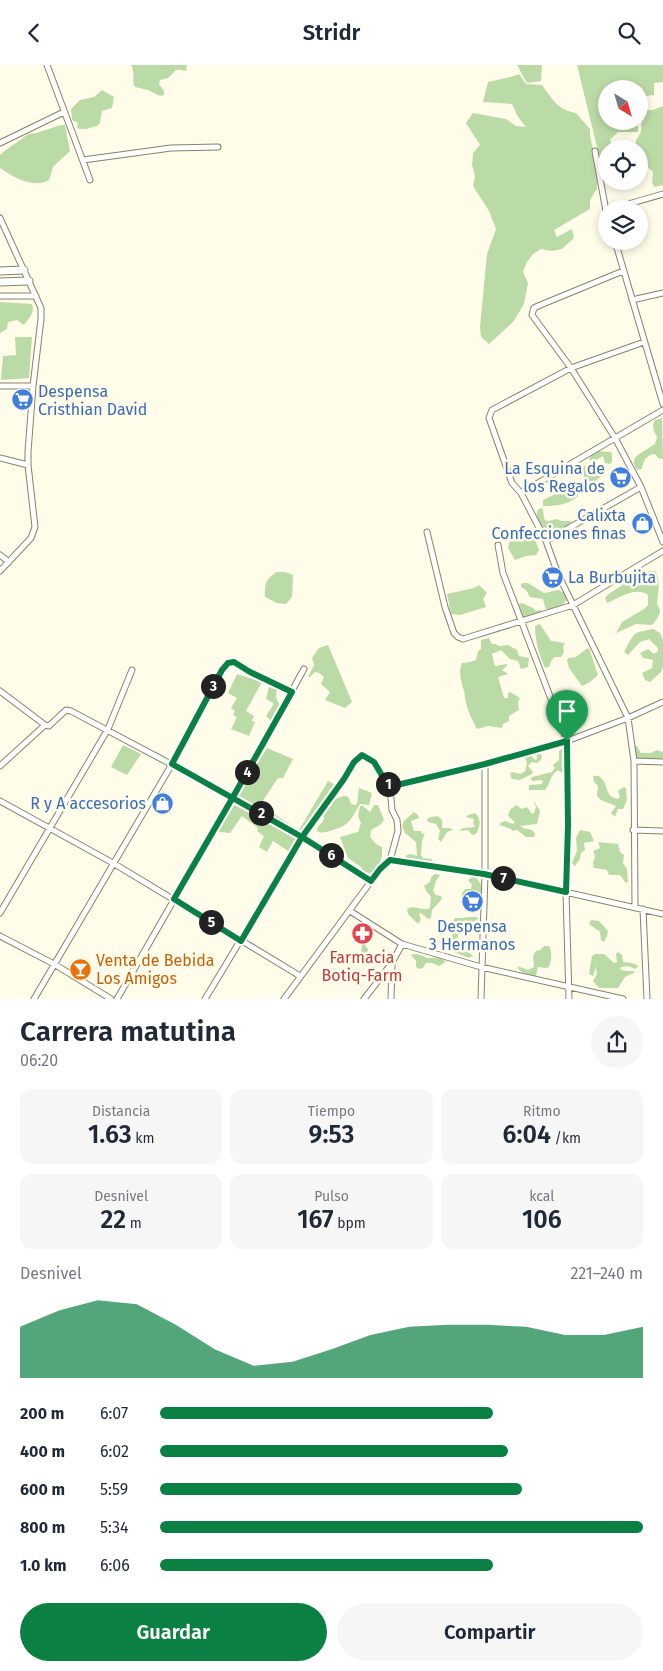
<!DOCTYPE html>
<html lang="es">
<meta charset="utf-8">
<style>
:root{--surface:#fff;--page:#f6f6f7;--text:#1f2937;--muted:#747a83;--accent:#0b8043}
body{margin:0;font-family:"Fira Sans",sans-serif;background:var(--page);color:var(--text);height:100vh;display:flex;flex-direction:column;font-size:19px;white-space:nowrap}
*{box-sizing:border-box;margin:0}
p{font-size:16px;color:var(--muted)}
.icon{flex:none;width:28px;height:28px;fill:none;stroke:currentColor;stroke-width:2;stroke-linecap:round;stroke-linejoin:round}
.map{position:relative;height:934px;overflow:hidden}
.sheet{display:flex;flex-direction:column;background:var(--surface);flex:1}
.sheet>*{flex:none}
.needle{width:32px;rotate:143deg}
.tools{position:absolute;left:598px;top:15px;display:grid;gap:10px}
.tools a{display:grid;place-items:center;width:50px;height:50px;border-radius:50%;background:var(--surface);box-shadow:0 2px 8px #0003;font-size:25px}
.pin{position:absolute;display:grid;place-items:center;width:42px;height:42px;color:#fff;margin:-51px -21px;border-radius:50% 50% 50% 0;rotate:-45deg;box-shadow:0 0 5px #0007}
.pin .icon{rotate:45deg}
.km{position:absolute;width:25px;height:25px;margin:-12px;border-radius:50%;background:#222;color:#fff;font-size:14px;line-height:25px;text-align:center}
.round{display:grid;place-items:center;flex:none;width:52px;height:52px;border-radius:26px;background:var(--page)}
.overview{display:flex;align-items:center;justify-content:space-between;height:85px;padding:0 20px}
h1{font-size:28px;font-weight:600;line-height:38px}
.metrics{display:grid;grid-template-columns:repeat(3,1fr);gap:8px;height:85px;padding:5px 20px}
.metrics div{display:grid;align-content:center;border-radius:12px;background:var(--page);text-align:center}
.metrics b{font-size:25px;font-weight:600}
.metrics small{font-size:14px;font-weight:400}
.metrics p{font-size:14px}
.chart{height:140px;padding:10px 20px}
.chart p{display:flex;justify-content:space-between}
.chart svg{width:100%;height:90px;margin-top:5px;fill:var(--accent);opacity:.7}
.cta{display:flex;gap:10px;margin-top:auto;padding:10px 20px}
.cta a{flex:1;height:58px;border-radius:30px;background:var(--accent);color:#fff;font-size:20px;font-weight:600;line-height:58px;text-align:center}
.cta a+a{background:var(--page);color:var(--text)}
ul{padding:0 20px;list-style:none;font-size:16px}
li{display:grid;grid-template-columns:80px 60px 1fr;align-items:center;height:38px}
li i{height:12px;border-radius:6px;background:var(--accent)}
header{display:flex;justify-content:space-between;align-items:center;height:65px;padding:0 20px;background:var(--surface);font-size:22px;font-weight:600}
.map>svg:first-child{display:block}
.green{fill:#bbdba6}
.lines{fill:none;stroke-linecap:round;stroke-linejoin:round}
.street-casing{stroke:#888367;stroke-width:7}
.secondary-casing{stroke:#888367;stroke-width:9}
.street{stroke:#fff;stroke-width:5}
.secondary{stroke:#fff;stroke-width:7}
.route-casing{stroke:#fff;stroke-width:10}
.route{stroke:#0b8043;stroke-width:6}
.labels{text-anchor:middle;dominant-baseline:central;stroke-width:5;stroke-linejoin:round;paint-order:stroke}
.shop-label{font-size:16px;fill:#366cbe;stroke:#fffce9;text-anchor:end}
.health-label{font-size:16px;fill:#be3a42;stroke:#fffce9}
.food-label{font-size:16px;fill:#c56008;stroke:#fffce9;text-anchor:start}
</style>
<header><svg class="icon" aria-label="back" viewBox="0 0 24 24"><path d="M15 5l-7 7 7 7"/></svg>Stridr<svg class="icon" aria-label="search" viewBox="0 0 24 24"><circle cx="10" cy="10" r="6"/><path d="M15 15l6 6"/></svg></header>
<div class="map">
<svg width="663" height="934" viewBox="0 0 663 934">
<rect width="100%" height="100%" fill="#fffce9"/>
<path class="green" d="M 131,0 L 187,0 L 186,6 C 172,3 177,6 168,13 L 160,15 L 159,19 L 164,26 L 164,30 L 160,31 L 148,25 L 135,22 C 131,16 136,8 131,0 Z
M 517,0 L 542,0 L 541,16 L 527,18 Z
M 577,0 L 663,0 L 663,17 L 654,18 L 654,30 L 639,32 L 639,24 L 606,24 L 606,56 L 638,56 L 638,67 L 618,67 L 610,75 L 613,84 L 606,84 L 606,109 L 597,82 Z
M 519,9 L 526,19 L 542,20 C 553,35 558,45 576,48 L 590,64 C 589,80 599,93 599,108 C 598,113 597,117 597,124 L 590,135 L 590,144 L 554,165 L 557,172 L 572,164 L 574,173 L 562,184 L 552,186 L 541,184 L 533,189 L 527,197 L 523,207 L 528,218 L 524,239 L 513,257 L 489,279 L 481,272 L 480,262 L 487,189 L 496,164 L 489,146 L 473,121 L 475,111 L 472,100 L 473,88 L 480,80 L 466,58 L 473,48 L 506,54 L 516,61 L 526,62 L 518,52 L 512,39 L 483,37 L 488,17 L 514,11 Z
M 102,25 L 114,32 L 112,43 L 102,46 L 100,58 L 97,61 L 86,64 L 79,64 L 77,62 L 78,58 L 72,55 L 71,44 L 80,35 L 94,32 Z
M 663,41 L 663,120 L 654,122 L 652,117 L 653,107 L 645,99 L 639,100 L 639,84 L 634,84 L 636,75 L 641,67 L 642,45 L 653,45 Z
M 61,60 L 65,60 L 70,86 L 53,102 L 49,115 C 33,124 13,112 0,103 L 0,90 C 8,82 19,77 28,69 L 36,68 Z
M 0,237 L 32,239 C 35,248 29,253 24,260 L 17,255 L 8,257 L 7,264 L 0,268 Z
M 15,272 L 32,272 L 29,313 L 1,315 L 3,291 L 16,290 Z
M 662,353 L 663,394 L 658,393 L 655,389 C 647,389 643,396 642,404 L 637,405 C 630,394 636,391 644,386 C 648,384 651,381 655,379 L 657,372 C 654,366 651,362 655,355 Z
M 598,386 L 611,387 L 612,389 L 612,397 L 610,399 L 605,398 L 603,391 L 593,397 L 589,395 L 591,390 Z
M 585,400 L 589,409 L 602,409 L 602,411 L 584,424 C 583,417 585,410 582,404 Z
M 572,421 L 578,421 L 578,431 C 569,440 555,441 543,441 L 543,435 Z
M 540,443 L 543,444 L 544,454 L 547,456 L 557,454 L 561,456 L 572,456 C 566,463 554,472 544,469 L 537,457 L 537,446 Z
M 531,465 L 539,485 L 536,490 L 526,491 L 515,495 L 508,483 C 510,471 520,467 531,465 Z
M 650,506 L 655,506 C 661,514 658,528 657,538 C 657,541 660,543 660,546 C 660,550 655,557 652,560 L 636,559 L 616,568 L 622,557 L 644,544 L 648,540 L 648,530 C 636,521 619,533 607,538 L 605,533 C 607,528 644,507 650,506 Z
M 277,507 L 285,507 L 293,510 L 292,532 L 286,539 L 277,538 L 265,532 C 264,520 266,513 277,507 Z
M 523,518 L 528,518 L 544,528 L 559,525 L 564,528 L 567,535 L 561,541 L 547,545 L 545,542 L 543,534 L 530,532 L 526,525 L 521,522 L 521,519 Z
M 479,520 L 487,528 L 483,534 L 486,542 L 460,550 L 451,549 L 447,529 L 474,523 Z
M 522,538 L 533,543 L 536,546 L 541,545 L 542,548 L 524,553 L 522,552 L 519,539 Z
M 540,559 L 551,576 L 565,578 L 563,582 L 564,587 L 561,592 L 555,592 L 551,596 L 550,601 L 545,603 C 539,589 535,576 535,561 Z
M 653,564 L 660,568 L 663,575 L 663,601 L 661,607 L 650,617 L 645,615 L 642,608 L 652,603 L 653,595 L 643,593 L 640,588 L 648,584 L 654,589 L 658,586 L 658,583 L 649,574 L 640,577 L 628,590 L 624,587 C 635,567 632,568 653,564 Z
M 489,573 L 492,579 L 496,579 L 499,581 L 508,580 L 517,585 L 519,591 L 529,593 L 528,602 L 521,604 L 518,596 L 510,594 L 501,585 L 492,589 L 495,601 L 507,599 L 507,601 L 502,605 L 508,609 L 498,612 L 504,633 L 508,633 L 508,628 L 510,627 L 520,633 L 518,637 L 519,645 L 509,651 L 509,656 L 503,659 L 502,663 L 488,661 L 477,664 C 473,656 468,647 466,638 C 465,634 465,630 464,626 C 461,615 458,608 462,598 L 470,597 L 476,595 L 478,586 L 481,584 L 481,575 Z
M 328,580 L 352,637 L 345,643 L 325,635 L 330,627 L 321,619 L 324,612 L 319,608 L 315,607 L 310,612 L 308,612 L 314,600 L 312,593 L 319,583 Z
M 589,583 L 598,610 L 590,617 L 582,621 L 569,603 L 567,595 L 568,593 L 576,592 L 586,584 Z
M 237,609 L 262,617 L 246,646 L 254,651 L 252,656 L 255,657 L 249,671 L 231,664 L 237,652 L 233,650 L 235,646 L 231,643 L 237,633 L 228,628 Z
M 271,621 L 277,623 L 276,632 L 281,643 L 276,653 L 270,655 L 266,651 L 273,640 L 273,638 L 266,634 L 269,622 Z
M 123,680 L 141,689 L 127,710 L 111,702 Z
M 635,681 L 637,681 L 641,688 L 651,688 L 657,685 L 663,687 L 663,695 L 649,696 L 636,694 L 633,683 Z
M 267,683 L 293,694 L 283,713 L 278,713 L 260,740 L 299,765 L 328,716 L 336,720 L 304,769 L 238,730 Z
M 563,683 L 566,684 L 566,690 L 561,699 L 566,701 L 562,708 L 558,705 C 549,711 551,718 545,725 L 529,725 L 529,720 L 542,719 L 543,716 L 541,715 L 532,716 L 531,714 L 532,712 L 552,707 L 555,703 L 553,700 L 559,695 L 559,686 Z
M 539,687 L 542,691 L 541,695 L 537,698 L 532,697 L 528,701 L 533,707 L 532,709 L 520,715 L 512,714 L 510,709 L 512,707 L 521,709 L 525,706 L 527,698 L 525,693 L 527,688 L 530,689 L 535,695 L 537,694 L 536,688 Z
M 593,711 L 599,711 C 610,719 603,731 618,734 L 620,732 L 618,727 L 619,725 L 624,722 L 626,723 L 627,735 L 623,744 L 618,744 L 615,752 L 611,748 L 616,741 L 601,735 L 597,731 L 598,721 L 594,717 Z
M 359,723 L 372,728 L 369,740 L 360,739 C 351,753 351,760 333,765 C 326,767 323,769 317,766 C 317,760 320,761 323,756 C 326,750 321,753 323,747 C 326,739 337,731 346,731 L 349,733 L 351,739 L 355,740 L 357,739 Z
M 237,735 L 301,772 L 291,788 L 273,776 L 267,787 L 259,782 L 264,771 L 257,766 L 258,763 L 242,751 L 230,768 L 218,767 Z
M 533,735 L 540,746 L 537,759 L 520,761 L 523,763 L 532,765 L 535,769 L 534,772 L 526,772 L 517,765 L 512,766 L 511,764 L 500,760 L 500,758 L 505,756 L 513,759 L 515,757 L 508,751 L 510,745 L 516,740 L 522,744 L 527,742 L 532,749 L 534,748 L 536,742 Z
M 374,740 L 378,740 L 384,755 L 380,760 L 371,765 L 370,772 L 376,779 L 382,782 C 383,794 379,805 368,809 L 363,807 L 361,802 L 348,793 L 340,772 L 358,767 L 361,758 L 358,751 L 360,741 L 363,741 L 370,747 Z
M 414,747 L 418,750 L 419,753 L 411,756 L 414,766 L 421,766 L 422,769 L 425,768 L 422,776 L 421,790 L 423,793 L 432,794 L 432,797 L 430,799 L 418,795 L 409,795 L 405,791 L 410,789 L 417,791 L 416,777 L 405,768 L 402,761 L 404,756 Z
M 475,748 C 482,753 480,762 476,769 L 472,770 L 468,765 L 459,766 L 463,763 L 475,762 L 473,758 L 474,754 L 466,752 L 468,750 Z
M 438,751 L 442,755 L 442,763 L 450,763 L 453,765 L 447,767 L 441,777 L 438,774 L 440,766 L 436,759 L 428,757 L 427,754 L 431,752 Z
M 580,765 L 590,767 L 594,776 L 584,778 L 585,785 L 581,788 L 580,794 L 575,801 L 572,798 L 577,786 L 576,773 Z
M 598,777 L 618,779 L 620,787 L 624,790 L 623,798 L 627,804 L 628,817 L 626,818 L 620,810 L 609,810 L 607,805 L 594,803 L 593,798 L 595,791 L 593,786 L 600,783 Z
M 435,809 L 440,810 L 436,816 L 433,826 L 436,830 L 441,831 L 442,834 L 432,845 L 431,853 L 428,854 L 421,848 L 419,849 L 421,855 L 418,859 L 408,849 L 407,844 C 415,839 422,847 430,843 L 431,832 L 426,826 L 424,821 L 430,817 L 431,812 Z
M 474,811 C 478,813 482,821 483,826 L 479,829 L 471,829 L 466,836 L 462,833 L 462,828 L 465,824 L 471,824 L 472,819 L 469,817 L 469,814 Z
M 469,852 L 477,852 L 478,854 L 470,858 L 459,859 L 458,871 L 454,880 C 459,886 468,885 473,891 L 469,893 L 444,883 L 449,881 L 452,870 L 441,860 L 444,859 L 449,861 L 455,853 L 463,853 Z
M 591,855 L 599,856 L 608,866 L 607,871 L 604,877 L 601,875 L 600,867 L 589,859 Z
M 365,860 L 371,868 L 365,880 L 368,884 L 367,892 L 370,896 L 363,896 L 359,893 L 362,882 L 361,875 L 367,867 L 364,863 Z
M 544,881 L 549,881 C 553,888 551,897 549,902 L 546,903 L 538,902 L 536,911 C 528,909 520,909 517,901 L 528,905 L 534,902 L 533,891 L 536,886 L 540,885 Z
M 618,887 L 622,890 L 623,897 L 632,898 L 639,901 L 635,904 L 629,901 L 621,902 L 620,904 C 625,907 630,905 636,907 L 625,912 L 618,923 L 599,923 L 593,916 L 597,909 L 596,902 L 593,911 L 589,909 L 592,891 L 595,889 L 604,889 L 614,898 L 617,897 L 616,889 Z
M 413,889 C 418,889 421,890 425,892 C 433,895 439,890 446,897 L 439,901 L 432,898 L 426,898 L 423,903 L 418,904 L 416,901 L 416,896 L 411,890 Z"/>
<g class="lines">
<defs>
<path id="street" d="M 47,0 L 90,115
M 0,78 L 64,47
M 595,86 L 606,146
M 83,95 L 171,83 L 218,82
M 611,144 L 663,129
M 0,153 L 41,243 L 41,254 L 33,321 L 28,387 L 28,400 L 35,462 L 31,473 L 0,506
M 615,176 L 663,339
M 623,206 L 538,241 L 534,243 L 532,250 L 571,303 L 615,373 L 641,422 L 663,477
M 0,231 L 36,231
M 632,235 L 663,228
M 0,321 L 33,321
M 0,393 L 28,400
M 521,428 L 663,345
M 427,467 L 445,542 L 454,568 L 458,572 L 463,574 L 573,540 L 663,486
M 546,476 L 641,422
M 498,480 L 503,508 L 567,676 L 568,760 L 566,827 L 569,934
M 0,490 L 9,497
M 0,626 L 45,660
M 634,696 L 663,697
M 0,701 L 45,660 L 49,661 L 66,645 L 71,646 L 233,732 L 302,772 L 371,816
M 0,736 L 113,798 L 300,911
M 633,765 L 663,766
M 390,795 L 485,809 L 663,849
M 635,842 L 634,696 L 628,653 L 558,509 L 546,476 L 521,428 L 512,418 L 489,353 L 492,345 L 571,303 L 644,277
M 643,844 L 647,934
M 350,846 L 402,879 L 481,902 L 623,934
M 0,848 L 108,664 L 132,605
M 0,871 L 54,899 L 111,934
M 34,934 L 172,699 L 222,605 L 228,598 L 234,597 L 250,607 L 292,627
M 117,934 L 233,732 L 304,604
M 205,934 C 246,868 283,799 328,736 C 339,721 348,702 362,690 C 377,696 383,710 390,724
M 284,934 L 380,804 L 390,795 L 398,766 L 397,755 L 392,745 L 390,723 L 485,699 L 567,676 L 628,653 L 663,637
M 364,934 L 392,898
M 391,934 L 392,898 L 402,879
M 481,934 L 485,809 L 485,699"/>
<path id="secondary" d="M 0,206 L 24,205
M 0,217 L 29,216"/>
</defs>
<use href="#street" class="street-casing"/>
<use href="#secondary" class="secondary-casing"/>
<use href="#street" class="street"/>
<use href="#secondary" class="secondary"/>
</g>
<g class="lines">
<defs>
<path id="route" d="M 567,676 L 485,699 L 397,720 L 390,724 L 374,697 L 362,690 L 354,697 L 344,714 L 302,772 L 172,699 L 222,605 L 228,598 L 234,597 L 250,607 L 292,627 L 233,732 L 174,834 L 241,876 L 302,772 L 371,816 L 380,804 L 390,795 L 484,809 L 566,827 L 568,760 L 567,676"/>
</defs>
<use href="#route" class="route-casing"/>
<use href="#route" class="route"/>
</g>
<defs>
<symbol id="supermarket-disc" viewBox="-11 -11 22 22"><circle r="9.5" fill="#3f7fe0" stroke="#fffce9"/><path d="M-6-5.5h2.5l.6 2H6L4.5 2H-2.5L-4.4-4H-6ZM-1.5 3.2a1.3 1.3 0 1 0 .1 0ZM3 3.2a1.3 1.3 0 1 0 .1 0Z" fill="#fff"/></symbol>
<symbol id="shop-disc" viewBox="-11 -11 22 22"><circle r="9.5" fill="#3f7fe0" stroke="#fffce9"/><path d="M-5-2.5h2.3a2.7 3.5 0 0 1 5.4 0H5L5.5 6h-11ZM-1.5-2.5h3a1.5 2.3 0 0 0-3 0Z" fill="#fff"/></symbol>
<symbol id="pharmacy-disc" viewBox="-11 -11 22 22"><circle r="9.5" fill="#e0444e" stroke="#fffce9"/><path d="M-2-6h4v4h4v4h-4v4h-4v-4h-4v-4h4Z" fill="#fff"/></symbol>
<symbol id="bar-disc" viewBox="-11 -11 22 22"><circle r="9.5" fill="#e8710a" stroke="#fffce9"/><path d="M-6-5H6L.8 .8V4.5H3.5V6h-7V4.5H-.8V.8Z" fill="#fff"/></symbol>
</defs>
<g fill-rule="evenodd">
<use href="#supermarket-disc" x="10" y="322" width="25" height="25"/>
<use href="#supermarket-disc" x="608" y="400" width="25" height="25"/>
<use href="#shop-disc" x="630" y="446" width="25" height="25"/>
<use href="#supermarket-disc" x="540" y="500" width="25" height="25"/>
<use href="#shop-disc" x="150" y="726" width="25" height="25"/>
<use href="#supermarket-disc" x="460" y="824" width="25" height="25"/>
<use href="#pharmacy-disc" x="350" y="856" width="25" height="25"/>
<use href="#bar-disc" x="68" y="892" width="25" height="25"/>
</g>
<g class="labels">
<g class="shop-label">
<text x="38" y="326" text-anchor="start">Despensa<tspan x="38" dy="18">Cristhian David</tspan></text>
<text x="605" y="403">La Esquina de<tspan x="605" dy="18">los Regalos</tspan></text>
<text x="626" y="450">Calixta<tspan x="626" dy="18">Confecciones finas</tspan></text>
<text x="568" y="512" text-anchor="start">La Burbujita</text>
<text x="146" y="738">R y A accesorios</text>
<text x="472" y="861" text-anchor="middle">Despensa<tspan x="472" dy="18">3 Hermanos</tspan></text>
</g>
<g class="health-label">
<text x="362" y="892">Farmacia<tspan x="362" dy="18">Botiq-Farm</tspan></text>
</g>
<g class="food-label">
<text x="96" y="895">Venta de Bebida<tspan x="96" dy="18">Los Amigos</tspan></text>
</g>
</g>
</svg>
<div class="tools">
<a><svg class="needle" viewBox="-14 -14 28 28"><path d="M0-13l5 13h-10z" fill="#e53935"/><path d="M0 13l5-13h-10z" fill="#747a83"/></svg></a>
<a><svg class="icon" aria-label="locate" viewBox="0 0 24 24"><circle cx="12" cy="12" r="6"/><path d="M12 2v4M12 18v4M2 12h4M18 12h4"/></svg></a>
<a><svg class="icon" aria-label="layers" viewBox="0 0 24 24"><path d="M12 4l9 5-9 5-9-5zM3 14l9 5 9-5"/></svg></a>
</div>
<div class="pin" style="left:567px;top:676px;background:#1e9e55"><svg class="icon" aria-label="arrive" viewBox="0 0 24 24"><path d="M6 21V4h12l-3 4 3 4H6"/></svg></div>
<b class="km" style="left:388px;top:719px">1</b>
<b class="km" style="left:261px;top:748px">2</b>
<b class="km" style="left:213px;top:621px">3</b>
<b class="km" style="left:247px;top:707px">4</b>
<b class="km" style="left:211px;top:857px">5</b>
<b class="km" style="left:331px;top:790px">6</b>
<b class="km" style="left:503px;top:813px">7</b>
</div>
<section class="sheet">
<div class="overview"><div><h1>Carrera matutina</h1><p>06:20</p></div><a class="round"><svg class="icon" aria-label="share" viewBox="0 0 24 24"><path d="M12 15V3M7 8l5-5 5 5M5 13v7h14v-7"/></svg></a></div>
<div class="metrics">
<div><p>Distancia</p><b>1.63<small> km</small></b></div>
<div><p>Tiempo</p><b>9:53</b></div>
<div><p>Ritmo</p><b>6:04<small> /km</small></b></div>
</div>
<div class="metrics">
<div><p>Desnivel</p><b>22<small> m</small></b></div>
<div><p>Pulso</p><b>167<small> bpm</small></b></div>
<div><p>kcal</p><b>106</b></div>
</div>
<div class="chart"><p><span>Desnivel</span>221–240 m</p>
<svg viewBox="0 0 160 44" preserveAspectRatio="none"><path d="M0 44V19L10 11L20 6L30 8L40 18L50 30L60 38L70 36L80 30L90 23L100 19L110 18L120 18L130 19L140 23L150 23L160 19V44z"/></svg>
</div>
<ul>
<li><b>200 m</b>6:07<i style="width:69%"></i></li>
<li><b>400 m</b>6:02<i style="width:72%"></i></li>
<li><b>600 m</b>5:59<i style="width:75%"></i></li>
<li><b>800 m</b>5:34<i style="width:100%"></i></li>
<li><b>1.0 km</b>6:06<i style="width:69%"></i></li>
</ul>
<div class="cta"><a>Guardar</a><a>Compartir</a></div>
</section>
